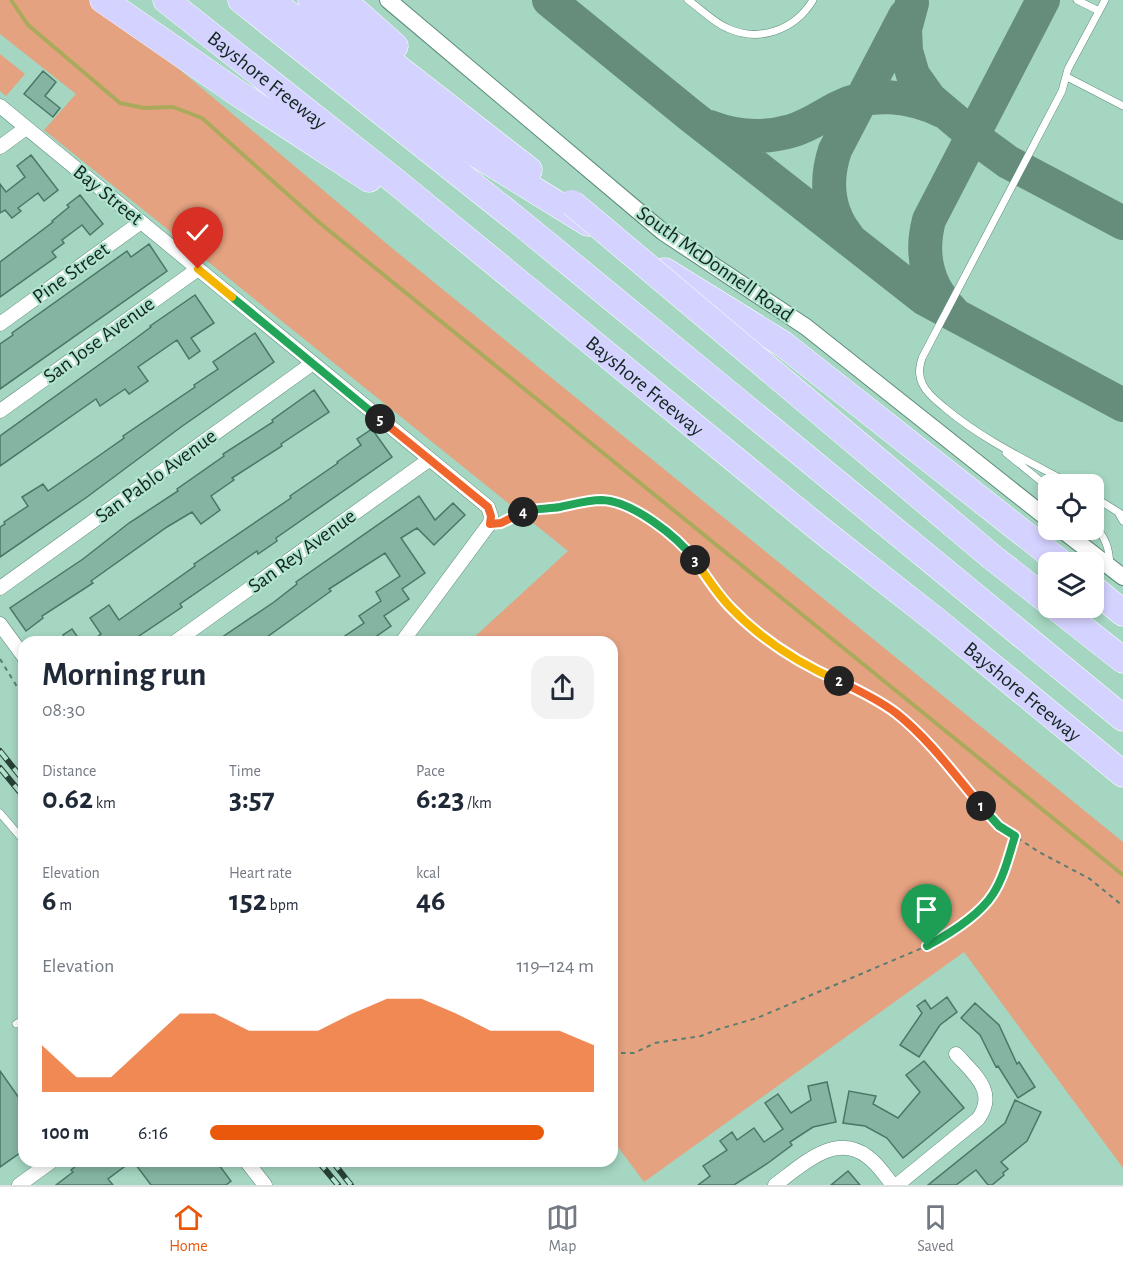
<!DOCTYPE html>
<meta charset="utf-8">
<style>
:root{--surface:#fff;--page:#f2f2f3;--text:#1f2937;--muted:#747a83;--line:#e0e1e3;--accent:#ea580c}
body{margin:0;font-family:"Alegreya Sans",sans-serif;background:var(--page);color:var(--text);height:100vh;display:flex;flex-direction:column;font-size:22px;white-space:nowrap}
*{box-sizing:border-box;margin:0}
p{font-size:20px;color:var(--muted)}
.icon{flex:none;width:33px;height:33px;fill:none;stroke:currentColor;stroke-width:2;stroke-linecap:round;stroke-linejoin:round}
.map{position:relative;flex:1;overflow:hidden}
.panel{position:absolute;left:18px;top:636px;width:600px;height:531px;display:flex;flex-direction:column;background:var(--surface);border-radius:18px;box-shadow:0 3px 9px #0003}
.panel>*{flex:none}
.controls{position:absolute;left:1038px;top:474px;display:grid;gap:12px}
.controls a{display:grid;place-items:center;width:66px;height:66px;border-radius:12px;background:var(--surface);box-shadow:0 3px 9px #0003;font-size:30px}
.pin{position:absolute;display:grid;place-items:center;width:51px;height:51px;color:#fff;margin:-62px -26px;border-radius:50% 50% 50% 0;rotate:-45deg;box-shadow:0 0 6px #0007}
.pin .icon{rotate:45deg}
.km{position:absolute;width:30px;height:30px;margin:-15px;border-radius:50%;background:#222;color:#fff;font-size:16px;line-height:30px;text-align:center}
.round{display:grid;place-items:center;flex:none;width:63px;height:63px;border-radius:18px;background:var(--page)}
.head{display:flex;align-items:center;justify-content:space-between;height:102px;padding:0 24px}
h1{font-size:33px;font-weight:600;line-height:45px}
.stats{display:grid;grid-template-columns:repeat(3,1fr);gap:9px;height:102px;padding:6px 24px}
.stats div{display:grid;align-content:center}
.stats b{font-size:30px;font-weight:600}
.stats small{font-size:16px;font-weight:400}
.stats p{font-size:16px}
.chart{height:168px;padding:12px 24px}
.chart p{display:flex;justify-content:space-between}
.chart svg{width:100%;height:108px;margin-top:6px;fill:var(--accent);opacity:.7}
ul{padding:0 24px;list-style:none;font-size:20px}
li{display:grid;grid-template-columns:96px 72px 1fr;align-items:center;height:45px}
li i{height:15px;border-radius:8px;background:var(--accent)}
.menu{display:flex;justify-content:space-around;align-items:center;height:84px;border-top:2px solid var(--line);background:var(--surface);font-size:16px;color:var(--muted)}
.menu a{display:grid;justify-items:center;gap:3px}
.menu .current{color:var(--accent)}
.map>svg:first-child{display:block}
.green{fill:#e4a280}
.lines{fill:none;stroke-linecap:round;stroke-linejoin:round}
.stream{stroke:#abaa5c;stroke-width:4}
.taxiway{stroke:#668c7c;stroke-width:34}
.building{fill:#85b5a2;stroke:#497866;stroke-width:1.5}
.service-casing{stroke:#5c8c79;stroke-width:8}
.minor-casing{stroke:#5c8c79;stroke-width:15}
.tertiary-casing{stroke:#5c8c79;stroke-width:18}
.motorway-casing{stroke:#fff;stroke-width:27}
.path{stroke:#5a7d6f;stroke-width:2;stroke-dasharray:4.5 4.5;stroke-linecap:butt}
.service{stroke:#fff;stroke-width:7}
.minor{stroke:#fff;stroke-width:14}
.tertiary{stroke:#fff;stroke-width:16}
.motorway{stroke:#d4d2ff;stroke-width:26}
.rail-casing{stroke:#284138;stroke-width:6}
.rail{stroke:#b1e3ce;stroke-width:4;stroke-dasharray:11;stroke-linecap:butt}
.motorway-bridge-casing{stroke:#fff;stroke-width:27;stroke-linecap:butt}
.motorway-bridge{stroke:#d4d2ff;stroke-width:26}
.split-1-casing{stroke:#fff;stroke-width:12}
.split-2-casing{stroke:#fff;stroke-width:12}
.split-3-casing{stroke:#fff;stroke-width:12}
.split-4-casing{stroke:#fff;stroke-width:12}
.split-5-casing{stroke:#fff;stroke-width:12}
.split-6-casing{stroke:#fff;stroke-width:12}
.split-7-casing{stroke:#fff;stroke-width:12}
.split-1{stroke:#22a559;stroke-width:8}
.split-2{stroke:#f0652b;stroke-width:8}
.split-3{stroke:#f5b400;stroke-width:8}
.split-4{stroke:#22a559;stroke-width:8}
.split-5{stroke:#f0652b;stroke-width:8}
.split-6{stroke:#22a559;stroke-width:8}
.split-7{stroke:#f5b400;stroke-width:8}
.labels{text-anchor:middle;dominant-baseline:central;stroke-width:4.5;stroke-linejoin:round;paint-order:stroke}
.street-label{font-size:21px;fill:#12261f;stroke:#b1e3ce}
</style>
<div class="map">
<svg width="1123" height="1185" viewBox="0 0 1123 1185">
<rect width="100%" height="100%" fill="#a4d6c1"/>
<path class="green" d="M 0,0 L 97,0 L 393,249 L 1123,842 L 1123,1168 L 964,952 L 644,1182 L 612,1139 L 612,642 L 469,642 L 568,551 L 44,130 L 76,94 L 0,34 Z
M 0,54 L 25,74 L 6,96 L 0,91 Z"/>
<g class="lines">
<path class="stream" d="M 11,0 L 28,25 L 120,103 L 144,108 L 173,107 L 202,118 L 321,224 L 1123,875"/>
<path class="taxiway" d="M 549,0 L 690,115 L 925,299 L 1123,405
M 912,3 L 905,29 L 906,51 L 913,75 L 930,99 L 982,143 L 1008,162 L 1123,223
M 710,127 C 736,137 763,139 791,131 C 809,126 823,115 840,107 C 872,91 911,96 942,111
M 848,237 C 827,211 825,180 835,150 L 905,16
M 952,311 C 927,286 920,254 929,220 L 1043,0"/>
</g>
<path class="building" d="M 43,71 L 56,82 L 45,96 L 60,108 L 53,117 L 24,94 Z
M 31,155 L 58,190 L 44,201 L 38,193 L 18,208 L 21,211 L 12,218 L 5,210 L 0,213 L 0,184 L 6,192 L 25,177 L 17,166 Z
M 80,195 L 103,224 L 90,235 L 82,225 L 62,240 L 64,243 L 52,252 L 56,257 L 0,297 L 0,262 L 53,222 L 52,221 L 69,207 L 67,205 Z
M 149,244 L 167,271 L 0,389 L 0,344 L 13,335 L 12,333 L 127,251 L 131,257 Z
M 195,295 L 214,323 L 191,338 L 200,351 L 189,359 L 177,340 L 138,367 L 148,381 L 129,394 L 125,389 L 100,406 L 96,399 L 0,466 L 0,436 L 128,344 L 151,327 L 150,326 Z
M 255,333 L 274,362 L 181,427 L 87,497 L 0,557 L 0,527 L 5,524 L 4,522 L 28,506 L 22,497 L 43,484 L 48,491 L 100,455 L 124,438 L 123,436 L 195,387 L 194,385 L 218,369 L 213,362 Z
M 314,390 L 329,412 L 281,444 L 282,446 L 232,478 L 234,480 L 211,496 L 220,510 L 201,524 L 192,512 L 167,527 L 91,581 L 93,583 L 42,616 L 43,618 L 26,631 L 10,608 L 83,559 L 129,523 L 178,491 L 177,489 L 224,456 L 223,454 L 273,422 L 272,420 Z
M 372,429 L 392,457 L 276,538 L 277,541 L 258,554 L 257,551 L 228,571 L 180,604 L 182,607 L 130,642 L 90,642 L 101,634 L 90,618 L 109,605 L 119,620 L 195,566 L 194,564 L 291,498 L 290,496 L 338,463 L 337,462 L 361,445 L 357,439 Z
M 419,496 L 435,520 L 453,503 L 465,515 L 434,545 L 417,528 L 401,538 L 425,573 L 402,589 L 409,599 L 384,616 L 391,626 L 368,642 L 336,642 L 364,623 L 359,616 L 381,601 L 376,592 L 400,576 L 385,553 L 329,589 L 331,591 L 260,642 L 215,642 L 274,602 L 297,584 L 296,582 Z
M 72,629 L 81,642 L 68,642 L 63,635 Z
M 947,997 L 957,1012 L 940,1025 L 919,1057 L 900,1045 L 922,1013 L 917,1006 L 925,1000 L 931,1009 Z
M 975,1003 L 999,1025 L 1017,1064 L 1019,1062 L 1035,1087 L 1018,1098 L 998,1066 L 996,1067 L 980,1035 L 961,1018 Z
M 924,1061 L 964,1108 L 903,1158 L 887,1138 L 865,1126 L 843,1123 L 849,1091 L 876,1096 L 873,1104 L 898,1118 L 920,1092 L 906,1075 Z
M 0,1071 L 24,1105 L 24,1150 L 0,1167 Z
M 827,1082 L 836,1122 L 813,1127 L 790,1142 L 792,1145 L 768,1163 L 734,1185 L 698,1185 L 710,1176 L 703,1166 L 727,1150 L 720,1141 L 732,1132 L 737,1140 L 754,1128 L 764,1142 L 783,1129 L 765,1103 L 778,1094 L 791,1113 L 811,1100 L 808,1086 Z
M 1015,1100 L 1041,1112 L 1027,1141 L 1001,1162 L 1008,1169 L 1003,1173 L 1004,1175 L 992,1185 L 988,1185 L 976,1170 L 956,1185 L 928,1185 L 1005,1123 Z
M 82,1161 L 132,1161 L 108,1179 L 113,1185 L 56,1185 L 73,1172 L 71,1170 Z
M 133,1161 L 216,1161 L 231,1181 L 226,1185 L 151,1185 Z
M 848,1171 L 860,1185 L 831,1185 Z"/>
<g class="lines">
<defs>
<path id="service" d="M 688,0 C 701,9 713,22 727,28 C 759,43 795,30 813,0
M 1077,0 L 1099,11
M 1067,77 L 1123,106
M 1006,453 L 1048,487
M 1071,484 C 1028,461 983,440 945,408 C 937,401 928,395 923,385 C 918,375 919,368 922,358 L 1062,91 L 1068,69 L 1105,0
M 1094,497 L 1118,512
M 1123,515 L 1118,512 L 1123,521
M 1094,525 C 1106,538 1109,548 1110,565
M 0,813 L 24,841
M 16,1024 L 24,1019"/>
<path id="minor" d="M 0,106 L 488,507 L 491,516 L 490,523 L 402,642
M 0,147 L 26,128
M 0,324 L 141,222
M 0,411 L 198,269
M 0,588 L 313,363
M 0,624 L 24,657
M 175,642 L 430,459
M 246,1161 L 265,1185
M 19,1185 L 52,1161
M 775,1185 C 801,1166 835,1131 868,1157 C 878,1164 885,1176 893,1185
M 897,1185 L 978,1119 C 998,1092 974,1074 956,1054"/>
<path id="tertiary" d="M 388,0 L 663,232 L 806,327 L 1048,519
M 1062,530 L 1123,577"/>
<g id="motorway">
<path d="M 103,0 L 236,92 L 369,179"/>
<path id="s1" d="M 166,0 L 395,181 L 821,530 L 938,622 L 1123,774"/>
<path d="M 241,0 L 522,224 L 1123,718"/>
<path d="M 270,0 L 476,154 L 588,223"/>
<path d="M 311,0 L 529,170"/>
<path d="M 343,0 L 395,46"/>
<path d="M 665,271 L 783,344 L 1060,562"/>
<path d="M 992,557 L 1048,601"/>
<path d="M 1094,589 L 1123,613"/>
<path d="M 1057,608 L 1123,660"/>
</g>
</defs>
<use href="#service" class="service-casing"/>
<use href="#minor" class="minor-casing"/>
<use href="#tertiary" class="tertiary-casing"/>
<use href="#motorway" class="motorway-casing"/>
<path class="path" d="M 503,522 L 528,510 L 591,500 L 605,500 L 633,509 L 667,533 L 684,547 L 730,608 L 768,642 L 806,667 L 860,691 L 895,712 L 917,732 L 999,826 L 1039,852 L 1090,879 L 1123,906
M 0,659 L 24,698
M 612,1053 L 634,1053 L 655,1043 L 701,1036 L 719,1029 L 757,1018 L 927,946 C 949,934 979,915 993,894 C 1004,877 1009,855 1015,836"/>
<use href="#service" class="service"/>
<use href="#minor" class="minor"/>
<use href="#tertiary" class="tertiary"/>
<use href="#motorway" class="motorway"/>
<defs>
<path id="rail" d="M 0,751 L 24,781
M 0,768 L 24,797
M 318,1161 L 338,1185
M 332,1161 L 351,1185"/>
</defs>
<use href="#rail" class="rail-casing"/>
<use href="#rail" class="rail"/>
<defs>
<path id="motorway-bridge" d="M 572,203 L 992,557"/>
</defs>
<use href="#motorway-bridge" class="motorway-bridge-casing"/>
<use href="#motorway-bridge" class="motorway-bridge"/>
</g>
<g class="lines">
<defs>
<path id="split-1" d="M 927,946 C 949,934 979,916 993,894 C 1004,877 1009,855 1015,836 L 999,826 L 981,806"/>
<path id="split-2" d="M 839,681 C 858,690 879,700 896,713 C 929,739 955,775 981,806"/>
<path id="split-3" d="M 695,560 C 706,576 717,594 731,608 C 762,640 798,663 839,681"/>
<path id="split-4" d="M 523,512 C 535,508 548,509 560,507 C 574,504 588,500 602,500 C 632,501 677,536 695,560"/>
<path id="split-5" d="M 380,419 L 488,507 L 491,516 L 490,524 L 501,523 L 523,512"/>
<path id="split-6" d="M 232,297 L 380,419"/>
<path id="split-7" d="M 198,269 L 232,297"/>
</defs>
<use href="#split-1" class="split-1-casing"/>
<use href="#split-2" class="split-2-casing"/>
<use href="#split-3" class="split-3-casing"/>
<use href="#split-4" class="split-4-casing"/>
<use href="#split-5" class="split-5-casing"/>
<use href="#split-6" class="split-6-casing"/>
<use href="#split-7" class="split-7-casing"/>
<use href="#split-1" class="split-1"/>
<use href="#split-2" class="split-2"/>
<use href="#split-3" class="split-3"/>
<use href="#split-4" class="split-4"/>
<use href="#split-5" class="split-5"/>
<use href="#split-6" class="split-6"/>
<use href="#split-7" class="split-7"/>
</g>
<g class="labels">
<g class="street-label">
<text stroke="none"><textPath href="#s1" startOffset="129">Bayshore Freeway</textPath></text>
<text transform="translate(108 195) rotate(39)">Bay Street</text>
<text transform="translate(715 264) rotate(35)">South McDonnell Road</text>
<text transform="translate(71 273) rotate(-36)">Pine Street</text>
<text transform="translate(99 340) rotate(-36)">San Jose Avenue</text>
<text stroke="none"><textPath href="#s1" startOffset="615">Bayshore Freeway</textPath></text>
<text transform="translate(156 476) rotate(-36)">San Pablo Avenue</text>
<text transform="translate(302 551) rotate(-36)">San Rey Avenue</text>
<text stroke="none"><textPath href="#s1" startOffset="1101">Bayshore Freeway</textPath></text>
</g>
</g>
</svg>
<div class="controls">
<a><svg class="icon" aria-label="locate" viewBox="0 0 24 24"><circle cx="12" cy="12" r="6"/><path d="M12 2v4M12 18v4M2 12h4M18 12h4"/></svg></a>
<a><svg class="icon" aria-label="layers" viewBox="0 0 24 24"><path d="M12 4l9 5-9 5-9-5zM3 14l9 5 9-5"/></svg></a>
</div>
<div class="pin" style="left:927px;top:946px;background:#1e9e55"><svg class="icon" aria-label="arrive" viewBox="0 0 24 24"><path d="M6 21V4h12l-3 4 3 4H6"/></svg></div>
<div class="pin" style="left:198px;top:269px;background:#d93025"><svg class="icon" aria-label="check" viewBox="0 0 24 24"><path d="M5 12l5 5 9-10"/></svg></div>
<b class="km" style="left:981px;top:806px">1</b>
<b class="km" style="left:839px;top:681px">2</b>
<b class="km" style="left:695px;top:560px">3</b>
<b class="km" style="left:523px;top:512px">4</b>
<b class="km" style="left:380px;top:419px">5</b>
<section class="panel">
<div class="head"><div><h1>Morning run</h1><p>08:30</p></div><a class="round"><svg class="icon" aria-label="share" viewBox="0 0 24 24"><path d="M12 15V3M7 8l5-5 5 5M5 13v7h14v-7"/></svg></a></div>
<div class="stats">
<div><p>Distance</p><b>0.62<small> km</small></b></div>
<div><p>Time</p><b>3:57</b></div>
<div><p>Pace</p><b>6:23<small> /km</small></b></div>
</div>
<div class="stats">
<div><p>Elevation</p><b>6<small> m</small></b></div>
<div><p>Heart rate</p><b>152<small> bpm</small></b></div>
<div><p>kcal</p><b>46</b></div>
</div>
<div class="chart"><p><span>Elevation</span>119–124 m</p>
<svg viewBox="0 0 160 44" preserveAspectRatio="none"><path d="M0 44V25L10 38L20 38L30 25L40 12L50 12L60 19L70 19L80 19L90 12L100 6L110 6L120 12L130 19L140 19L150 19L160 25V44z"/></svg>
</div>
<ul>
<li><b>100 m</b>6:16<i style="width:87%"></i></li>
</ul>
</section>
</div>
<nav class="menu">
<a class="current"><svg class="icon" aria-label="home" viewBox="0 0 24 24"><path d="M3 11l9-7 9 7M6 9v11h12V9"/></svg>Home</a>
<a><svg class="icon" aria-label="map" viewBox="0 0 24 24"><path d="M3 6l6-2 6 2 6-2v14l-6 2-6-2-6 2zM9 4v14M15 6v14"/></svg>Map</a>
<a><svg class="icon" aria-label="saved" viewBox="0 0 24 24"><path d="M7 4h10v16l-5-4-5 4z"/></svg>Saved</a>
</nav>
